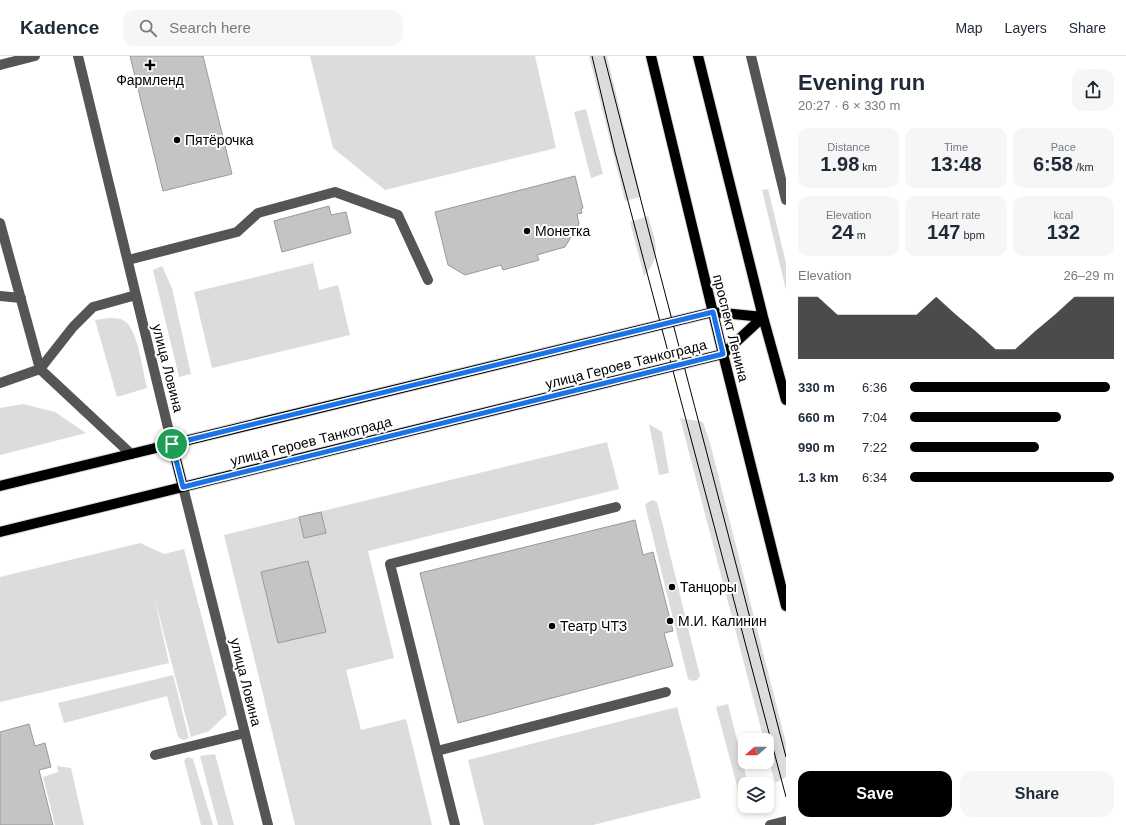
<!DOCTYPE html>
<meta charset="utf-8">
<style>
:root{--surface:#fff;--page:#f6f6f7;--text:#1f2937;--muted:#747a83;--line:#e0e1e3;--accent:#000}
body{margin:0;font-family:Arial,sans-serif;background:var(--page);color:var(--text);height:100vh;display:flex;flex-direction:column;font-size:15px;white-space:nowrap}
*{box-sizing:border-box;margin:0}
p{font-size:13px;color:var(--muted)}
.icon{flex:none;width:22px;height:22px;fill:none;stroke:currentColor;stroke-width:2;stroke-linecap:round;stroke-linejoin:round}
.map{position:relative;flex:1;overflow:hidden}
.panel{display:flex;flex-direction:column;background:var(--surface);width:340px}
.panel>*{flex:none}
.needle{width:26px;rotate:250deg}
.fabs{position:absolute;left:738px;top:677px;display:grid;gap:8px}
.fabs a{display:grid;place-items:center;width:36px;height:36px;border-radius:8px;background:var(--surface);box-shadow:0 2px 6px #0003;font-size:20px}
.pin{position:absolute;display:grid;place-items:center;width:34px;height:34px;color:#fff;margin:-17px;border:2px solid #fff;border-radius:50%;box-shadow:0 1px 4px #0007}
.round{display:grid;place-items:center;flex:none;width:42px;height:42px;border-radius:12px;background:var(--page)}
.headline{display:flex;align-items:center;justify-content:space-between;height:68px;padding:0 12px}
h1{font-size:22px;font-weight:600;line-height:30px}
.figures{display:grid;grid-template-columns:repeat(3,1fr);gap:6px;height:68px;padding:4px 12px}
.figures div{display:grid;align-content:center;border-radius:10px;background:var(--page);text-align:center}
.figures b{font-size:20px;font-weight:600}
.figures small{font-size:11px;font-weight:400}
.figures p{font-size:11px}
.chart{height:112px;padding:8px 12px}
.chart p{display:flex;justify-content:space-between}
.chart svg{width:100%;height:72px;margin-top:4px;fill:var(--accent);opacity:.7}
.cta{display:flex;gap:8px;margin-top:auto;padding:8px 12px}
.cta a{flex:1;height:46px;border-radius:12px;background:var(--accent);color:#fff;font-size:16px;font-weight:600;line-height:46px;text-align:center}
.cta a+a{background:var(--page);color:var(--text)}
ul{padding:0 12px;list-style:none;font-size:13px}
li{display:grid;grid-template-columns:64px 48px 1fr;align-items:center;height:30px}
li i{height:10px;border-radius:5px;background:var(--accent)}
header{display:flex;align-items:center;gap:24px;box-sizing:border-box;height:56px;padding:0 20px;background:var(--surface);border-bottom:1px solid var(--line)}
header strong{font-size:19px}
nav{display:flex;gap:22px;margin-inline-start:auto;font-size:14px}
.search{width:280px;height:36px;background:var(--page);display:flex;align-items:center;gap:10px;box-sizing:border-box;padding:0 14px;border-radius:12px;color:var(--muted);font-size:15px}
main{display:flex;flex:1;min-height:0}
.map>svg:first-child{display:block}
.green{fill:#dcdcdc}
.building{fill:#c4c4c4;stroke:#999}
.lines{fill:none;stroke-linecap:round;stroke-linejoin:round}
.major-casing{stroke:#dbdbdb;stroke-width:12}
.minor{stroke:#555;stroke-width:10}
.major{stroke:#000;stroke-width:10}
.tram{stroke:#000;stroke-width:1}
.route-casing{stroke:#fff;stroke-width:8}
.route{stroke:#1a73e8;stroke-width:5}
.poi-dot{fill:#000;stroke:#fff;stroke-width:1.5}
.labels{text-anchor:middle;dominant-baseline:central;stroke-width:4;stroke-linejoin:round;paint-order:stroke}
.poi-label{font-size:14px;fill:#000;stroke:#fff;text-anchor:start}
.street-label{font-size:14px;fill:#000;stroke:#fff}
</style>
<header>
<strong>Kadence</strong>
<div class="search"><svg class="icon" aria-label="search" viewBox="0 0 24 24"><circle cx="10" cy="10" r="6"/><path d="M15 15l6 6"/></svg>Search here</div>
<nav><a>Map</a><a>Layers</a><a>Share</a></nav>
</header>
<main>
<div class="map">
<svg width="786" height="769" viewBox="0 0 786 769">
<rect width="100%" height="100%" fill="#fff"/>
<path class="green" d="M 310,0 L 535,0 L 556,92 L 385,134 L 333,92 Z
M 589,0 L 607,0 L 641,141 L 625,145 Z
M 586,53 L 603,118 L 591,122 L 574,56 Z
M 768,133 L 786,207 L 786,234 L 762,134 Z
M 648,160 C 655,184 663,199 644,220 L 630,166 Z
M 313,207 L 319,234 L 338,229 L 350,279 L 212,312 L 194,236 Z
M 162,210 L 172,232 L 191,318 L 179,321 L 153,214 Z
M 109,262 C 116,262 121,262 126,266 C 138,276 143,316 147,332 L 117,341 L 95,264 Z
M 23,348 L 55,356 L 86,377 L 0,399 L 0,352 Z
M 680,362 L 703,366 L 710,387 L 786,687 L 786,721 L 775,727 L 767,697 L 767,684 L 764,684 Z
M 649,368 L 662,376 L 669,417 L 659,419 Z
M 607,386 L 619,433 L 368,495 L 394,602 L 346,614 L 361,674 L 406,663 L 432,769 L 295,769 L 224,479 Z
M 653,444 L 657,446 L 700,620 L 697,624 L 692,625 L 688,623 L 645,449 L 648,446 Z
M 140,487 L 164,498 L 184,493 L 227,658 L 209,675 L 191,681 L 154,540 L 169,607 L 0,646 L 0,521 Z
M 173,619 L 189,682 L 183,684 L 178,681 L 167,640 L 64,667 L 58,647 Z
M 728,648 L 748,728 L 745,728 L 745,736 L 739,737 L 716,651 Z
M 677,651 L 701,742 L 593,769 L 484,769 L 468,704 Z
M 215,698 L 234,769 L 218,769 L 200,700 Z
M 188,701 L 193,703 L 213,769 L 201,769 L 184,704 Z
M 57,710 L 71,712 L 84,769 L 55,769 L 43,721 L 58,716 Z"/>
<path class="building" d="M 130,0 L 203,0 L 232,118 L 163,135 Z
M 575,120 L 583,152 L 581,153 L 582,157 L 577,158 L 579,168 L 565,191 L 537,199 L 539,204 L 503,214 L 501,209 L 465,219 L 448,209 L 435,156 Z
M 329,150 L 331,159 L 346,156 L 351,177 L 282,196 L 274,165 Z
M 321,456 L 326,477 L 304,482 L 299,461 Z
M 635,464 L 643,499 L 653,496 L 673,575 L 664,577 L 673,610 L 458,667 L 420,517 Z
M 308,505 L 326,576 L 278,587 L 261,516 Z
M 29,668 L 35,690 L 45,687 L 51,711 L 39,714 L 53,769 L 0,769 L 0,676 Z"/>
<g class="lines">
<defs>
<path id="major" d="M 651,0 L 723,298 L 786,550
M 698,0 L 763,261 L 786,344
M 172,388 L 183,431
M 0,430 L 713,256 L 763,261
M 0,476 L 723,298 L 763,261"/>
</defs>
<use href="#major" class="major-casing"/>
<path class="minor" d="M 78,0 L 172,388
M 751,0 L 786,144
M 0,9 L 35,0
M 0,167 L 40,313
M 128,204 L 237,176 L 258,157 L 335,136 L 398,159 L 428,224
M 0,240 L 21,242
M 40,313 L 73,271 L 93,251 L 136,239
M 0,327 L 40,313 L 131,398
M 183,431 L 268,769
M 437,695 L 666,636
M 155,699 L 245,677
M 455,769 L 390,508 L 616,451
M 770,769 L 786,765"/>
<use href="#major" class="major"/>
<path class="tram" d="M 592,0 L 615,96 L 786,741
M 604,0 C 663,234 726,467 786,701"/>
</g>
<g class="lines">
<defs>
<path id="route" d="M 713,256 L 723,298 L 183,431 L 172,388 Z"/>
</defs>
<use href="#route" class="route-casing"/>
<use href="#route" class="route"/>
</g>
<g class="poi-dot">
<path d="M148 3h4v4h4v4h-4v4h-4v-4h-4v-4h4z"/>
<circle cx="177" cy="84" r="4"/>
<circle cx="527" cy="175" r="4"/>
<circle cx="672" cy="531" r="4"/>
<circle cx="670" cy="565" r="4"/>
<circle cx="552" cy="570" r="4"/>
</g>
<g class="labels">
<g class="poi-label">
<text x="150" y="24" text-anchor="middle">Фармленд</text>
<text x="185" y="84">Пятёрочка</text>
<text x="535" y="175">Монетка</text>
<text x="680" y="531">Танцоры</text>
<text x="678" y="565">М.И. Калинин</text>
<text x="560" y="570">Театр ЧТЗ</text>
</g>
<g class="street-label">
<text transform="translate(731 272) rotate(76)">проспект Ленина</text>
<text transform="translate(626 308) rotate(-14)">улица Героев Танкограда</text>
<text transform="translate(168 312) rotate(76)">улица Ловина</text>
<text transform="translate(311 385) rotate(-14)">улица Героев Танкограда</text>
<text transform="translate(246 626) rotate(76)">улица Ловина</text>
</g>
</g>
</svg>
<div class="fabs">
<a><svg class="needle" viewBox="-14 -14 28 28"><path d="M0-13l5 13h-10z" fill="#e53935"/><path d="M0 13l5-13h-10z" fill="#747a83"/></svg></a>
<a><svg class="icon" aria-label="layers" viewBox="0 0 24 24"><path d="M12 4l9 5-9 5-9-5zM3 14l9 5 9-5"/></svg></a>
</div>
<div class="pin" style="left:172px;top:388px;background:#1e9e55"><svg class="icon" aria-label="arrive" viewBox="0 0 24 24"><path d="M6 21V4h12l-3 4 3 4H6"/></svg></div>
</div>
<section class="panel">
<div class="headline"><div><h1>Evening run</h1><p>20:27 · 6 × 330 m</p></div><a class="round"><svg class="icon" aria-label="share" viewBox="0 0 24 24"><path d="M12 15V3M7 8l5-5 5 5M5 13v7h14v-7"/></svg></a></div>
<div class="figures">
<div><p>Distance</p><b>1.98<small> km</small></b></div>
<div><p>Time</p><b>13:48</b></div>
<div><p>Pace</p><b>6:58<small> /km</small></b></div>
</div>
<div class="figures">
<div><p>Elevation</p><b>24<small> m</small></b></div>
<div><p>Heart rate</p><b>147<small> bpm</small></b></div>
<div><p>kcal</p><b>132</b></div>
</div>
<div class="chart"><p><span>Elevation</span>26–29 m</p>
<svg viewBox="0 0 160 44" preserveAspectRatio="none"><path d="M0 44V6L10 6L20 17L30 17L40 17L50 17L60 17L70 6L80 17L90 27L100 38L110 38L120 27L130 17L140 6L150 6L160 6V44z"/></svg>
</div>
<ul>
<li><b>330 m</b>6:36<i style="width:98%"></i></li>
<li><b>660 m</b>7:04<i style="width:74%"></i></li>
<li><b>990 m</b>7:22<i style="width:63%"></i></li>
<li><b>1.3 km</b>6:34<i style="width:100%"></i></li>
</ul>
<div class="cta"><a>Save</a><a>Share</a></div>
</section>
</main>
